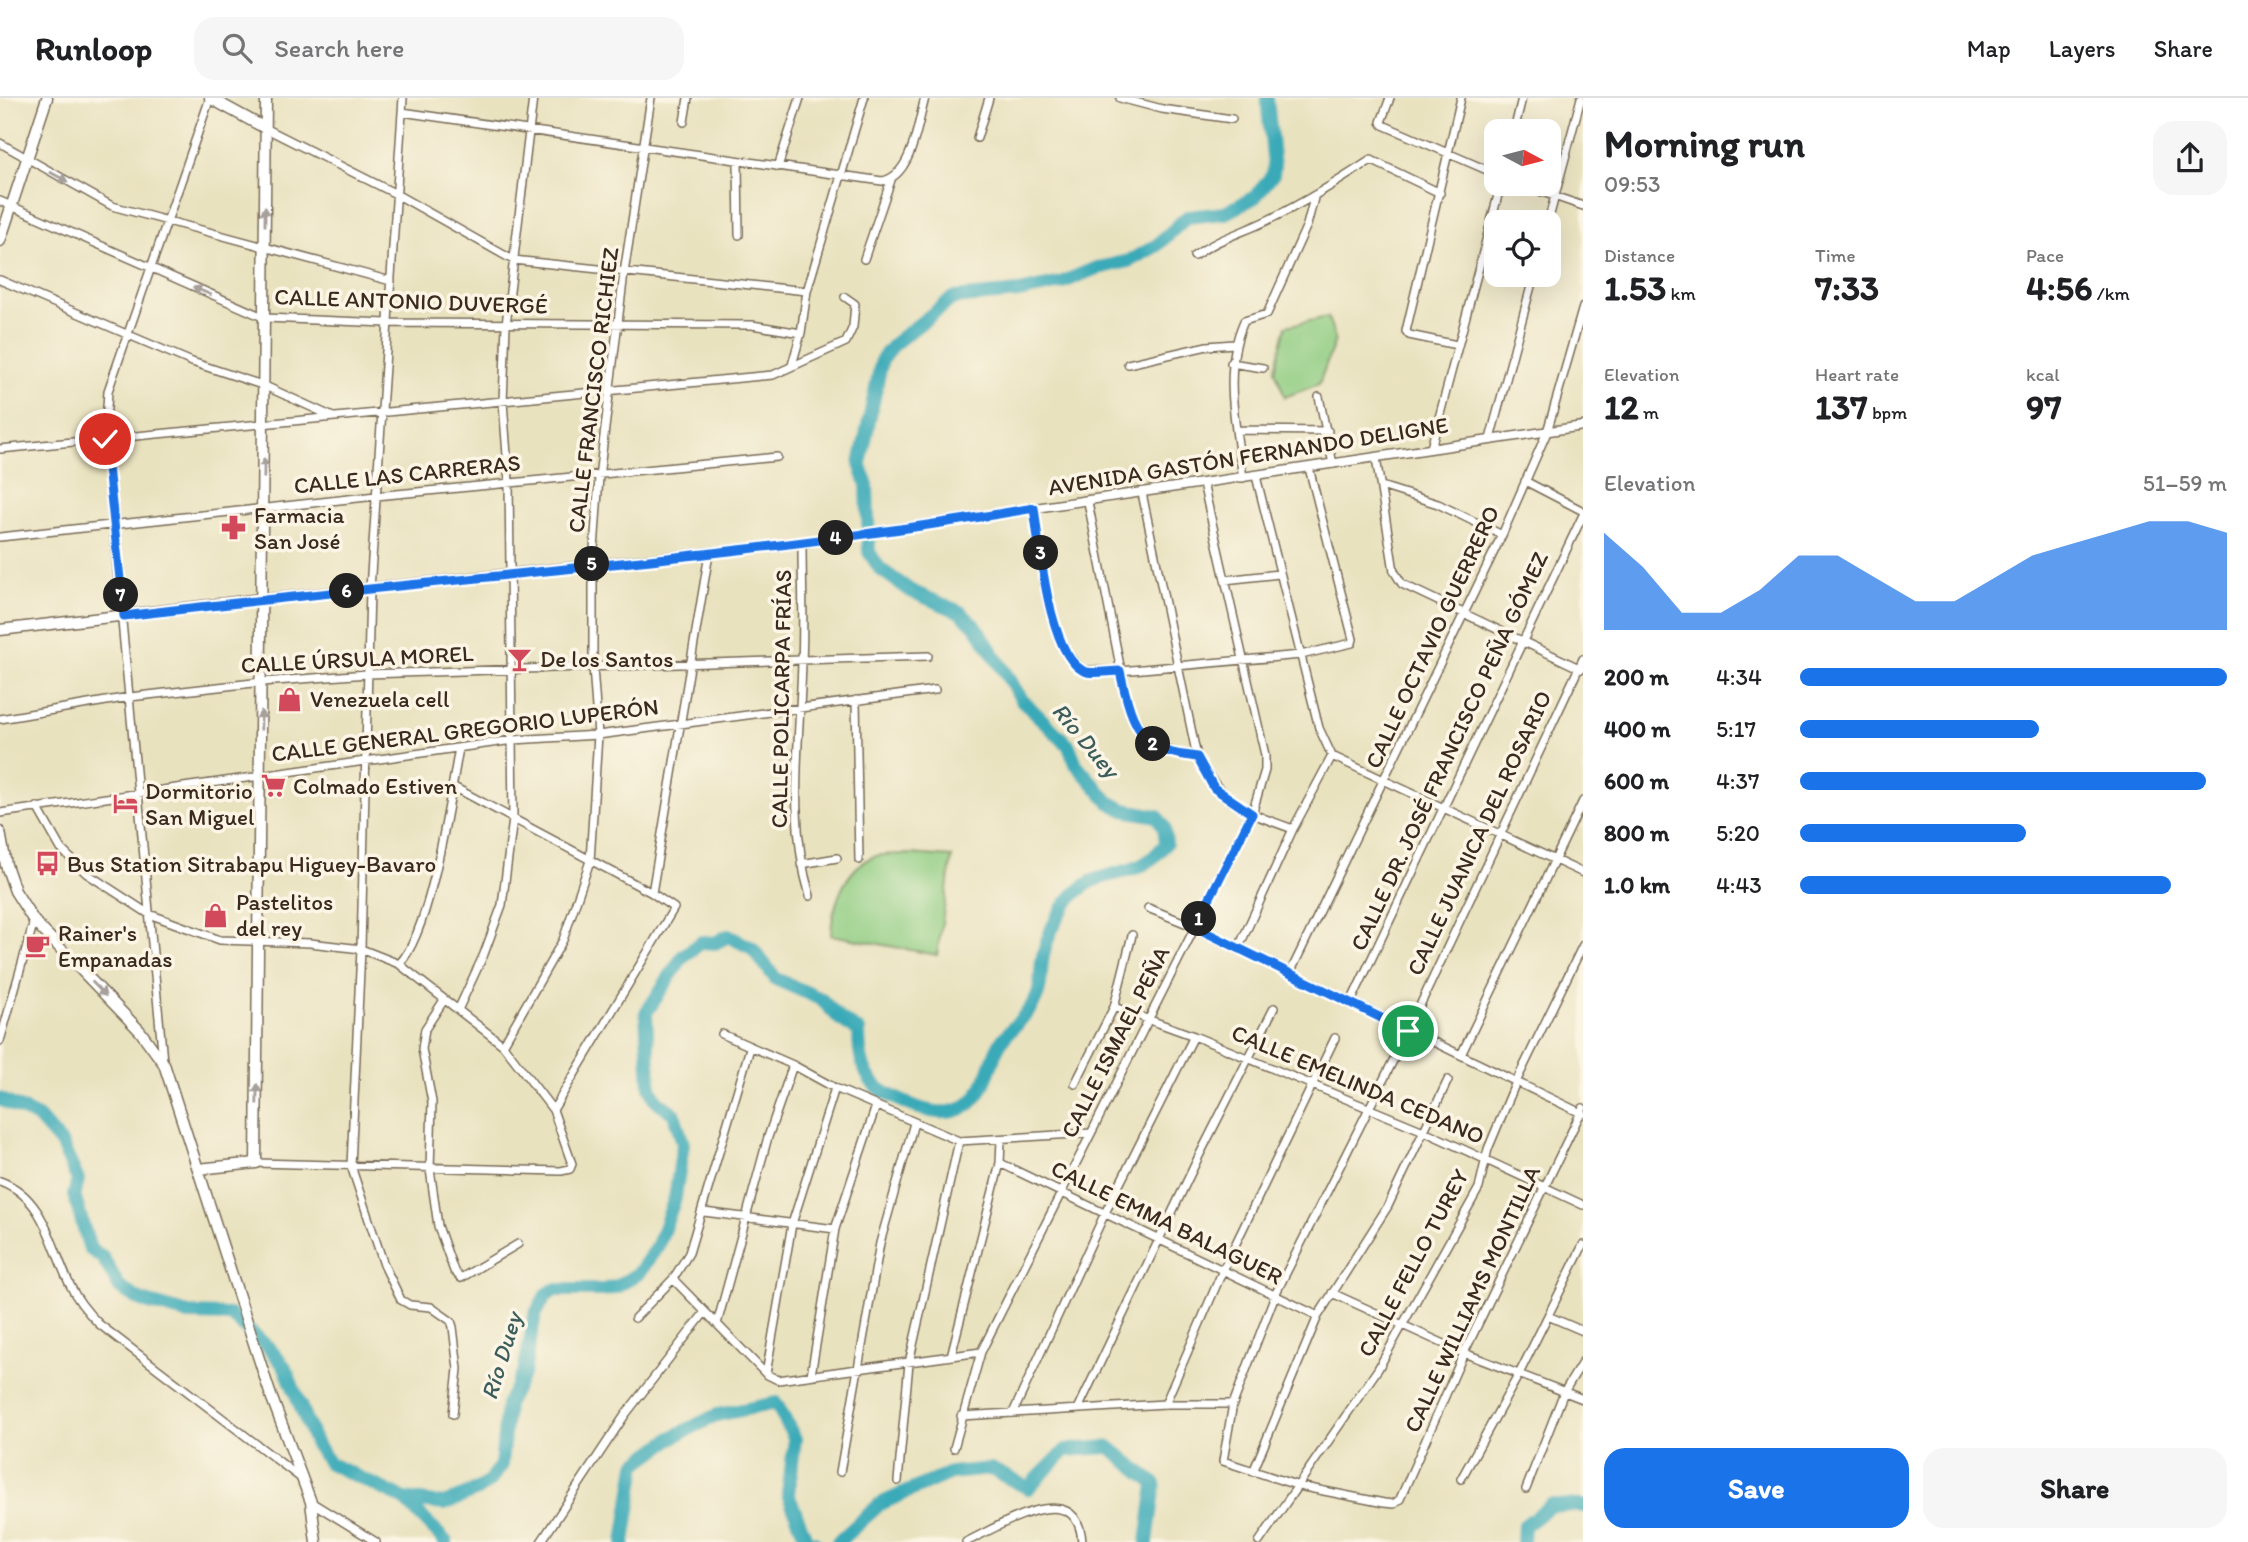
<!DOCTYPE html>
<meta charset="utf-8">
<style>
:root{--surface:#fff;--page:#f6f6f6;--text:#202124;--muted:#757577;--line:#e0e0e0;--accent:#1a73e8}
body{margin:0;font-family:Itim,sans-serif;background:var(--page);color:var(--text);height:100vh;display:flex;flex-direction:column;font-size:26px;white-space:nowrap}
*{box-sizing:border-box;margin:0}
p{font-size:23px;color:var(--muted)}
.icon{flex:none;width:38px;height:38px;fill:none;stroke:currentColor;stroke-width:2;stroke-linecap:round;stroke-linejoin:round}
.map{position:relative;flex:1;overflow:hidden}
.details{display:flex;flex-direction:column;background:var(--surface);width:665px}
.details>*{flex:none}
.needle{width:46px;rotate:97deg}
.controls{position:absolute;left:1484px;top:21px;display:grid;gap:14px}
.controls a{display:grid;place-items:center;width:77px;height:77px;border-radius:14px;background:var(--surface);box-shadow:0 7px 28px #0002;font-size:35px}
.pin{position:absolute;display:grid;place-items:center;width:60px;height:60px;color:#fff;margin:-30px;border:4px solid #fff;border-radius:50%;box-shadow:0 2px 7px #0007}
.km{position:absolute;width:35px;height:35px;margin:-18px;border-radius:50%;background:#222;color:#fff;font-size:19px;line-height:35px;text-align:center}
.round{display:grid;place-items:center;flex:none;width:74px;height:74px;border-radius:21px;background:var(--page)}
.overview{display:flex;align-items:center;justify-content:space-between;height:119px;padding:0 21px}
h1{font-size:38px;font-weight:700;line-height:52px}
.stats{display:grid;grid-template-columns:repeat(3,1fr);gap:10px;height:119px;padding:7px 21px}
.stats div{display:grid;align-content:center}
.stats b{font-size:35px;font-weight:700}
.stats small{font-size:19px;font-weight:400}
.stats p{font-size:19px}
.chart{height:196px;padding:14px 21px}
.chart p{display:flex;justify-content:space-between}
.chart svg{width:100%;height:126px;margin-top:7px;fill:var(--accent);opacity:.7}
.action{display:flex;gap:14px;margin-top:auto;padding:14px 21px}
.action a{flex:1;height:80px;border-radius:21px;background:var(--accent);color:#fff;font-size:28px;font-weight:700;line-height:80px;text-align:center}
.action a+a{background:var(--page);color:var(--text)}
ul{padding:0 21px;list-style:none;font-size:23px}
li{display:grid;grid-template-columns:112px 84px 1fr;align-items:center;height:52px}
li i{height:18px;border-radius:9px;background:var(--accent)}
header{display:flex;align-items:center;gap:42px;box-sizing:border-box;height:98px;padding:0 35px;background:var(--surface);border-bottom:2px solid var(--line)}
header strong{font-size:33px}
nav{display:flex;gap:38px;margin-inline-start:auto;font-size:24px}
.search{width:490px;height:63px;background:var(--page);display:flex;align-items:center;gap:18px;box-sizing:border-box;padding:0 24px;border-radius:21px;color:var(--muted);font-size:26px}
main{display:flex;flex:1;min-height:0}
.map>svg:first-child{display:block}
.green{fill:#91cd83;stroke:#667c50;stroke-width:2}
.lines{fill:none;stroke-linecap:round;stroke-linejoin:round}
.river{stroke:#3aaab8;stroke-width:14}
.minor-casing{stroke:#786a56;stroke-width:10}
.tertiary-casing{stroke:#786a56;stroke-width:11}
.secondary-casing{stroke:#786a56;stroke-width:13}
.minor{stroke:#fff;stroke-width:7}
.tertiary{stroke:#fff;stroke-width:8}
.secondary{stroke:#fff;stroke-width:10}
.oneway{fill:#a79f9a}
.route-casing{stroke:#fff;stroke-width:14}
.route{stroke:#1a73e8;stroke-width:9}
.labels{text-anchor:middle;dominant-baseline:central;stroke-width:7;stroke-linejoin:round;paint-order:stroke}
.street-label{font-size:23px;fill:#3b2a1e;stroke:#fcf5e5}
.poi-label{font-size:23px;fill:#3b2a1e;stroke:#fcf5e5;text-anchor:start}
.water-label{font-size:24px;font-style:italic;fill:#3b5d5c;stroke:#fcf5e5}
</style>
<header>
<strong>Runloop</strong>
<div class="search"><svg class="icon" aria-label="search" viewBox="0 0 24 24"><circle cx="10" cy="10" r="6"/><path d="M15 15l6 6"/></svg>Search here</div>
<nav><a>Map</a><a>Layers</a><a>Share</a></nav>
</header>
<main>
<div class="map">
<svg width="1583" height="1444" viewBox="0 0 1583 1444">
<rect width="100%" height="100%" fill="#fcf5e5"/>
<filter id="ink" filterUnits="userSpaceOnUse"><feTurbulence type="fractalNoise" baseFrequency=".0143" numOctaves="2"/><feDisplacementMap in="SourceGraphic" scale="14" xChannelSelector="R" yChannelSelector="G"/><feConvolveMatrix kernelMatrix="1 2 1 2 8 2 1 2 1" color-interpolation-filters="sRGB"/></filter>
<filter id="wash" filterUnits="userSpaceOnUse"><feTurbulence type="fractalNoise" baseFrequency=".00686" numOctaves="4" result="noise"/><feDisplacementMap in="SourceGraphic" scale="28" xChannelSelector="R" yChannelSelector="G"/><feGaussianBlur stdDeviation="1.57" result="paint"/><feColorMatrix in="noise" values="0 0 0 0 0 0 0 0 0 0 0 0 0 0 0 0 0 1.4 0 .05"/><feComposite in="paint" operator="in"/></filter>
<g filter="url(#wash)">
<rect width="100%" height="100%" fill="#e9e2bf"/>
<path class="green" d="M 1328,219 L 1335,242 L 1319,286 L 1285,299 L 1275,272 L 1286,228 Z
M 909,756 L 952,759 L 937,857 L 831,837 C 832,810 843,774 870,760 C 880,755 899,757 909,756 Z"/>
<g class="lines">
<path class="river" d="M 0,1001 L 38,1019 L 61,1045 L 78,1082 L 74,1097 L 90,1151 L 103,1160 L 120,1190 L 142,1203 L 189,1216 L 230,1217 L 268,1249 L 285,1269 L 315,1345 L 329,1365 L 404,1401 L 444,1406 L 477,1392 L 490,1383 L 501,1367 L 507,1307 L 524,1274 L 535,1217 L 546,1197 L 554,1192 L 604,1192 L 618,1188 L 639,1175 L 658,1147 L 675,1100 L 683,1046 L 674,1016 L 656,1002 L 650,989 L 646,915 L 683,858 L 702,844 L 715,845 L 728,838 L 752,850 L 776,881 L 821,901 L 840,921 L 859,933 C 859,956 862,981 884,994 C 912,1010 956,1030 979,995 C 988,980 991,966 997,951 C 1005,932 1031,918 1038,895 C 1042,884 1040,870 1043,858 C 1047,840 1055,821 1066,806 C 1101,760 1133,791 1166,745 L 1164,729 L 1157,718 L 1124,712 L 1109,704 L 1076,666 L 1069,648 L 1022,602 L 977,530 L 960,514 L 911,493 L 880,471 L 869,454 L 867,387 L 860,366 L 882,261 L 895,245 L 953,200 L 1019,194 L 1061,185 L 1094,171 L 1129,163 L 1156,148 L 1187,119 L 1225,115 L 1255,99 L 1273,76 L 1274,69 L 1267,0
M 405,1402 L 446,1444
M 624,1444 L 636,1366 L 673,1339 L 717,1317 L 776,1305 L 795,1341 L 788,1396 L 807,1443 L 814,1444
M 838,1444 L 880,1406 L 950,1375 L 991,1371 L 1028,1390 L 1066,1352 L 1109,1349 L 1155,1386 L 1147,1444
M 1523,1444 L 1524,1428 L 1551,1407 L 1583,1408"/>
</g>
</g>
<g filter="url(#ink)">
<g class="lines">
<defs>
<path id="minor" d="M 403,0 L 370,491 L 361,851 L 351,1068 L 384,1167 L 401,1202 L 410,1207 L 431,1209 L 451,1223 L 453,1229 L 458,1271 L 453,1316
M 1120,0 L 1162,11 L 1232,21
M 1390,0 L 1381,24 L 1383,27 L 1496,76
M 402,14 L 882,83 C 912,79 918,24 925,0
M 684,24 L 688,0
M 265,30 L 396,96 L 513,162 L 807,193
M 1514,33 L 1522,0
M 977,40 L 989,0
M 0,45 L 112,108 L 391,183
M 738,64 L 739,137
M 778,69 L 800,0
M 1519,86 L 1583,108
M 0,103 L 265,220 L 387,225 L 752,227 L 801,235
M 1548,124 L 1581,0
M 1194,158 C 1217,141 1242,135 1268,122 C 1304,105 1337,84 1371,62 L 1440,95
M 864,161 L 891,82
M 0,182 L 192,264 L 265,288 L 333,319
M 1457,247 L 1409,237 L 1406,233 L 1461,0
M 1231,265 L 1263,270
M 1128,266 L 1207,248 L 1234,246
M 792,267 L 801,235 L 807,193 L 864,0
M 1319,299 L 1333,366
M 1237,332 L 1328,333
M 1490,341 L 1534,177
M 1431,350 L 1501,86
M 0,351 L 773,277 L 846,244 L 853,229 L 855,206 L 845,199
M 1376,360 L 1394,473 L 1402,486 L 1581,571
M 1256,378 L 1319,630 L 1332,658 L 1583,775
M 1243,380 C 1236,328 1222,272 1244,223 L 1267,216 L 1307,127 L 1314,100
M 1525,383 L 1583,413
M 1381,388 L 1438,406 L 1502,437
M 1142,395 L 1197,659 C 1224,707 1242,713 1293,731
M 1088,404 L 1128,609 C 1148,646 1156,651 1197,659
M 1034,410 C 1041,456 1043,544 1084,572 L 1120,573 L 1301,557 L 1352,545 L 1353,541 L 1309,370
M 0,439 L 376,398 L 777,359
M 802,445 C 802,484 804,524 802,564 C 800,643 787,720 810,798
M 1225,482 L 1279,476
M 1583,561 L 1408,933 L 1275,1197 L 1233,1306 L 1223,1363 L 1299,1388 L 1384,1405 L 1394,1406 L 1400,1401 L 1464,1255 L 1583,1010
M 856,602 L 859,762
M 0,621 L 130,599 L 262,584 L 367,576 L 928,558
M 452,688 L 652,795 L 674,810 L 553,1012
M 37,709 L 61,751 L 86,775 L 149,816 L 220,842 L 310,845 L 361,851 L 399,866 L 503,947 L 553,1012 L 572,1066 L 570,1071 L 561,1073 L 256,1065
M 0,715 L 513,642 L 598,637 L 935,592
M 801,766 L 837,760
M 652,795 L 709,456
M 1148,810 L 1195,829 L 1583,1016
M 1238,851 L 1293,731 L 1332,658
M 399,866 C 431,834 450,699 459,650
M 1290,875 L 1502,437 L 1547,334 L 1583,209
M 444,902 L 425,931 L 422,951 L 432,1004 L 430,1071 L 438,1128 L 454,1173 L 461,1180 L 518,1146
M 1350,906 L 1583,417
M 1114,909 L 1194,938 L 1426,1034 L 1583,1107
M 458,912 L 484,856 L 502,807 L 513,721 L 509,384 L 503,304 L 506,227 L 533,0
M 722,936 L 793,967 L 835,990 L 959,1043 L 1091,1035
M 0,943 L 34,823
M 503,947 L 563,842 L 590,763 L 598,637 L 593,569 L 593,466 L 599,379 L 624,175 L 651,0
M 1461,957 L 1583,703
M 163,963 L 105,341 L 108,293 L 210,0
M 1075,986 L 1114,909 L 1132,837
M 1000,1065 L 1318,1218
M 0,1083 C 45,1099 51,1149 70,1187 C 77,1202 87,1214 99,1226 L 302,1381
M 704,1114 L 835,1131
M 673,1181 L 766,1276 L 778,1282 L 981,1254
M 1332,1195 L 1464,1255 L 1583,1301
M 1548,1218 L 1583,1233
M 635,1220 L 673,1181 L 689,1155 L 750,950
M 717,1226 L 768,1039 L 793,967
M 951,1258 L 1000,1065 L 1001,1042
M 766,1276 L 792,1126 L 835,990
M 811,1277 L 835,1131 L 876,1008
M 1165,1306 L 1223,1172 L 1335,940
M 1078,1311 L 1199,1058 L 1274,910
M 1013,1315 L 1105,1115 L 1194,938
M 961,1318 L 1165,1306 L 1233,1306
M 954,1350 L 981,1254 L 1252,716 L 1265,672 L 1265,657 L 1203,385
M 840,1374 L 880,1145 L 914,1025
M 1253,1374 L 1318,1218 L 1388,1108 L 1448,982
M 1461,1381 L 1519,1276 L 1583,1147
M 898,1383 L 909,1265 L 959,1043
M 1526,1391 L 1564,1294 L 1583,1263
M 311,1404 L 376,1444
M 541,1444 L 625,1317 L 705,1214
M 966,1444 C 999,1429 1078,1376 1082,1444
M 1259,1444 L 1378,1271 L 1479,1090 L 1488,1051 L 1516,984 L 1583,847"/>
<path id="tertiary" d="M 262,501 L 802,445 L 1583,328"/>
<path id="secondary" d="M 210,0 L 265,30
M 0,143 L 47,0
M 0,532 L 262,501
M 0,734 L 6,767 L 15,793 L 34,823 L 140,933 L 164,966 L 270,1295 L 311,1404 L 316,1444
M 198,1071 L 256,1065 L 266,0"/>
</defs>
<use href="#minor" class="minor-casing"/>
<use href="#tertiary" class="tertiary-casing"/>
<use href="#secondary" class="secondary-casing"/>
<use href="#minor" class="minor"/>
<use href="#tertiary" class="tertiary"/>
<use href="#secondary" class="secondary"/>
</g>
<defs><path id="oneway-solid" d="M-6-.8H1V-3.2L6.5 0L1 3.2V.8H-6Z" transform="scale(1.75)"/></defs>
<g class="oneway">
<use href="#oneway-solid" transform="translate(59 79) rotate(29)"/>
<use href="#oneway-solid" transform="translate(265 118) rotate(-90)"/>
<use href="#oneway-solid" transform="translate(202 193) rotate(-157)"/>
<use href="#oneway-solid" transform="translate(264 370) rotate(-89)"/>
<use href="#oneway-solid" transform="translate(261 622) rotate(-89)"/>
<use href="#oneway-solid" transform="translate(99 891) rotate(46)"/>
<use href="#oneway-solid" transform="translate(257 996) rotate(-89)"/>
</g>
</g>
<g class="lines" filter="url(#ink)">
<defs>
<path id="route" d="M 105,341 L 124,518 C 427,481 733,462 1034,410 C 1039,444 1049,564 1087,574 C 1097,576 1110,573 1120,573 C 1126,599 1132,636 1159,650 C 1169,656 1185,657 1197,659 L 1214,690 L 1252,716 L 1195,829 L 1408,933"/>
</defs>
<use href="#route" class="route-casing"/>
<use href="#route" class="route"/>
</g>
<defs>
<symbol id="pharmacy-bare" viewBox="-9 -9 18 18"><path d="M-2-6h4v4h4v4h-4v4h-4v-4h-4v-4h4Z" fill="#d1495b" stroke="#fcf5e5" stroke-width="2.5" paint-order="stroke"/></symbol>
<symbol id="bar-bare" viewBox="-9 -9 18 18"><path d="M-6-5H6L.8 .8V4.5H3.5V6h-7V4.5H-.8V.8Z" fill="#d1495b" stroke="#fcf5e5" stroke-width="2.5" paint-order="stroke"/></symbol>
<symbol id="shop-bare" viewBox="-9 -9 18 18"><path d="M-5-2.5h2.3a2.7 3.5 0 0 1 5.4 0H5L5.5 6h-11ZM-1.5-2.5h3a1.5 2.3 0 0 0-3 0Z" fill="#d1495b" stroke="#fcf5e5" stroke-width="2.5" paint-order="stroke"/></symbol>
<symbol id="supermarket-bare" viewBox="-9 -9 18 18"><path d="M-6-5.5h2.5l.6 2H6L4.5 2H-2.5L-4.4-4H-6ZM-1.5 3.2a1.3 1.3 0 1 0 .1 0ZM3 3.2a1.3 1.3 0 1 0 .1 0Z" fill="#d1495b" stroke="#fcf5e5" stroke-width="2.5" paint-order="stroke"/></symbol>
<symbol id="hotel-bare" viewBox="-9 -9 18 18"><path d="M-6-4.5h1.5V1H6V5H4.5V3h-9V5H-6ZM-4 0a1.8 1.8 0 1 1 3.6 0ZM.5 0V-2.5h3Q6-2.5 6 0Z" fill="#d1495b" stroke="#fcf5e5" stroke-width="2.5" paint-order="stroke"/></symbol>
<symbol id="bus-bare" viewBox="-9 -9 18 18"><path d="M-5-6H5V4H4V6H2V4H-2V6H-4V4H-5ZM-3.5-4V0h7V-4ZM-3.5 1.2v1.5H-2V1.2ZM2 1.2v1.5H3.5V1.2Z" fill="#d1495b" stroke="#fcf5e5" stroke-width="2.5" paint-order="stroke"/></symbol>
<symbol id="cafe-bare" viewBox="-9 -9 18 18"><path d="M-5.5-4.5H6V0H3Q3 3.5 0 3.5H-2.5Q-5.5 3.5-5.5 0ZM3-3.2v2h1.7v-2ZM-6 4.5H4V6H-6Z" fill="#d1495b" stroke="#fcf5e5" stroke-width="2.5" paint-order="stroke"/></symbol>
</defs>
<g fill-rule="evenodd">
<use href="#pharmacy-bare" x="216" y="412" width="35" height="35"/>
<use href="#bar-bare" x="502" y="544" width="35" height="35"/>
<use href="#shop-bare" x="272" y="584" width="35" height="35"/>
<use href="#supermarket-bare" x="256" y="670" width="35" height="35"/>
<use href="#hotel-bare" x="108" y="688" width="35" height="35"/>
<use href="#bus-bare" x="30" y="748" width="35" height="35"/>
<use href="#shop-bare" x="198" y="800" width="35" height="35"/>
<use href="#cafe-bare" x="20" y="830" width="35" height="35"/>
</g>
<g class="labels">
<g class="street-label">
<text transform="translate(411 203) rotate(2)">CALLE ANTONIO DUVERGÉ</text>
<text transform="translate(593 292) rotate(-83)">CALLE FRANCISCO RICHIEZ</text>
<text transform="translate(1248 358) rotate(-9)">AVENIDA GASTÓN FERNANDO DELIGNE</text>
<text transform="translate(407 376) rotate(-6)">CALLE LAS CARRERAS</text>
<text transform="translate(1432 539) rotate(-65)">CALLE OCTAVIO GUERRERO</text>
<text transform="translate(357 561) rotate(-3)">CALLE ÚRSULA MOREL</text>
<text transform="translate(781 601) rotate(-89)">CALLE POLICARPA FRÍAS</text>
<text transform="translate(465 632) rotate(-7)">CALLE GENERAL GREGORIO LUPERÓN</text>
<text transform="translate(1449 653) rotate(-65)">CALLE DR. JOSÉ FRANCISCO PEÑA GÓMEZ</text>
<text transform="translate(1479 735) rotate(-65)">CALLE JUANICA DEL ROSARIO</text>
<text transform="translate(1115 944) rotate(-63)">CALLE ISMAEL PEÑA</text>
<text transform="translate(1358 986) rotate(23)">CALLE EMELINDA CEDANO</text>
<text transform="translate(1167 1124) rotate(26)">CALLE EMMA BALAGUER</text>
<text transform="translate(1413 1165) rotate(-62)">CALLE FELLO TUREY</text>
<text transform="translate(1472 1201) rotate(-65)">CALLE WILLIAMS MONTILLA</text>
</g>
<g class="poi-label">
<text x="254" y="417">Farmacia<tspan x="254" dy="26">San José</tspan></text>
<text x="540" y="561">De los Santos</text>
<text x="310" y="601">Venezuela cell</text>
<text x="293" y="688">Colmado Estiven</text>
<text x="145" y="693">Dormitorio<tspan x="145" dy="26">San Miguel</tspan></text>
<text x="67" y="766">Bus Station Sitrabapu Higuey-Bavaro</text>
<text x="236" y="804">Pastelitos<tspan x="236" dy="26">del rey</tspan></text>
<text x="58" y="835">Rainer's<tspan x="58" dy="26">Empanadas</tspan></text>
</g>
<g class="water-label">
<text transform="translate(1086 642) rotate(50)">Río Duey</text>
<text transform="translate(501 1258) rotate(-73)">Río Duey</text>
</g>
</g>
</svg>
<div class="controls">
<a><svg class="needle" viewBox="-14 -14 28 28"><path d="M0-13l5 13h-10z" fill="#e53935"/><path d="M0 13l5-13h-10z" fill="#757577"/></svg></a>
<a><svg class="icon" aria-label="locate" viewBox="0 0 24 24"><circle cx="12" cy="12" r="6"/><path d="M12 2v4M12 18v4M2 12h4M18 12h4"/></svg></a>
</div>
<div class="pin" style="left:1408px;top:933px;background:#1e9e55"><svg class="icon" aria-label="arrive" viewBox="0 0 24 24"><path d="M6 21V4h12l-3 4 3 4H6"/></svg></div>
<div class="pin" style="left:105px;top:341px;background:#d93025"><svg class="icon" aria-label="check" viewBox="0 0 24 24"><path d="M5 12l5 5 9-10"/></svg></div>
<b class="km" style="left:1199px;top:821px">1</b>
<b class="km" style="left:1153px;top:646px">2</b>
<b class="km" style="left:1041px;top:455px">3</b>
<b class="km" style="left:836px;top:440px">4</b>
<b class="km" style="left:592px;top:466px">5</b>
<b class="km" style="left:347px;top:493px">6</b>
<b class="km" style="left:121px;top:497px">7</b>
</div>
<section class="details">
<div class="overview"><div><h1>Morning run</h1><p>09:53</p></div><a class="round"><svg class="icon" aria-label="share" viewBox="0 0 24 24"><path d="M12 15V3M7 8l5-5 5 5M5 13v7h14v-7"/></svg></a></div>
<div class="stats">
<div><p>Distance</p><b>1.53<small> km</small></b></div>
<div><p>Time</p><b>7:33</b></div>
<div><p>Pace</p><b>4:56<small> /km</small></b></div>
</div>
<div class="stats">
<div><p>Elevation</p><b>12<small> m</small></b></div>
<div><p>Heart rate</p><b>137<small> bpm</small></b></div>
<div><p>kcal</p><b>97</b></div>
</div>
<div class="chart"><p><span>Elevation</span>51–59 m</p>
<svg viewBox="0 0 160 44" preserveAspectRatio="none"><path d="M0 44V10L10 22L20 38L30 38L40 30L50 18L60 18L70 26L80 34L90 34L100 26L110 18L120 14L130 10L140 6L150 6L160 10V44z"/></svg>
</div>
<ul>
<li><b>200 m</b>4:34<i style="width:100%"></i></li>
<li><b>400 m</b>5:17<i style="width:56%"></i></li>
<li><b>600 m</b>4:37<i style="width:95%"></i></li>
<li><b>800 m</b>5:20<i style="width:53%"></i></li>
<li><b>1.0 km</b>4:43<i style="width:87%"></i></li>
</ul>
<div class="action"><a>Save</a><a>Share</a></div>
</section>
</main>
